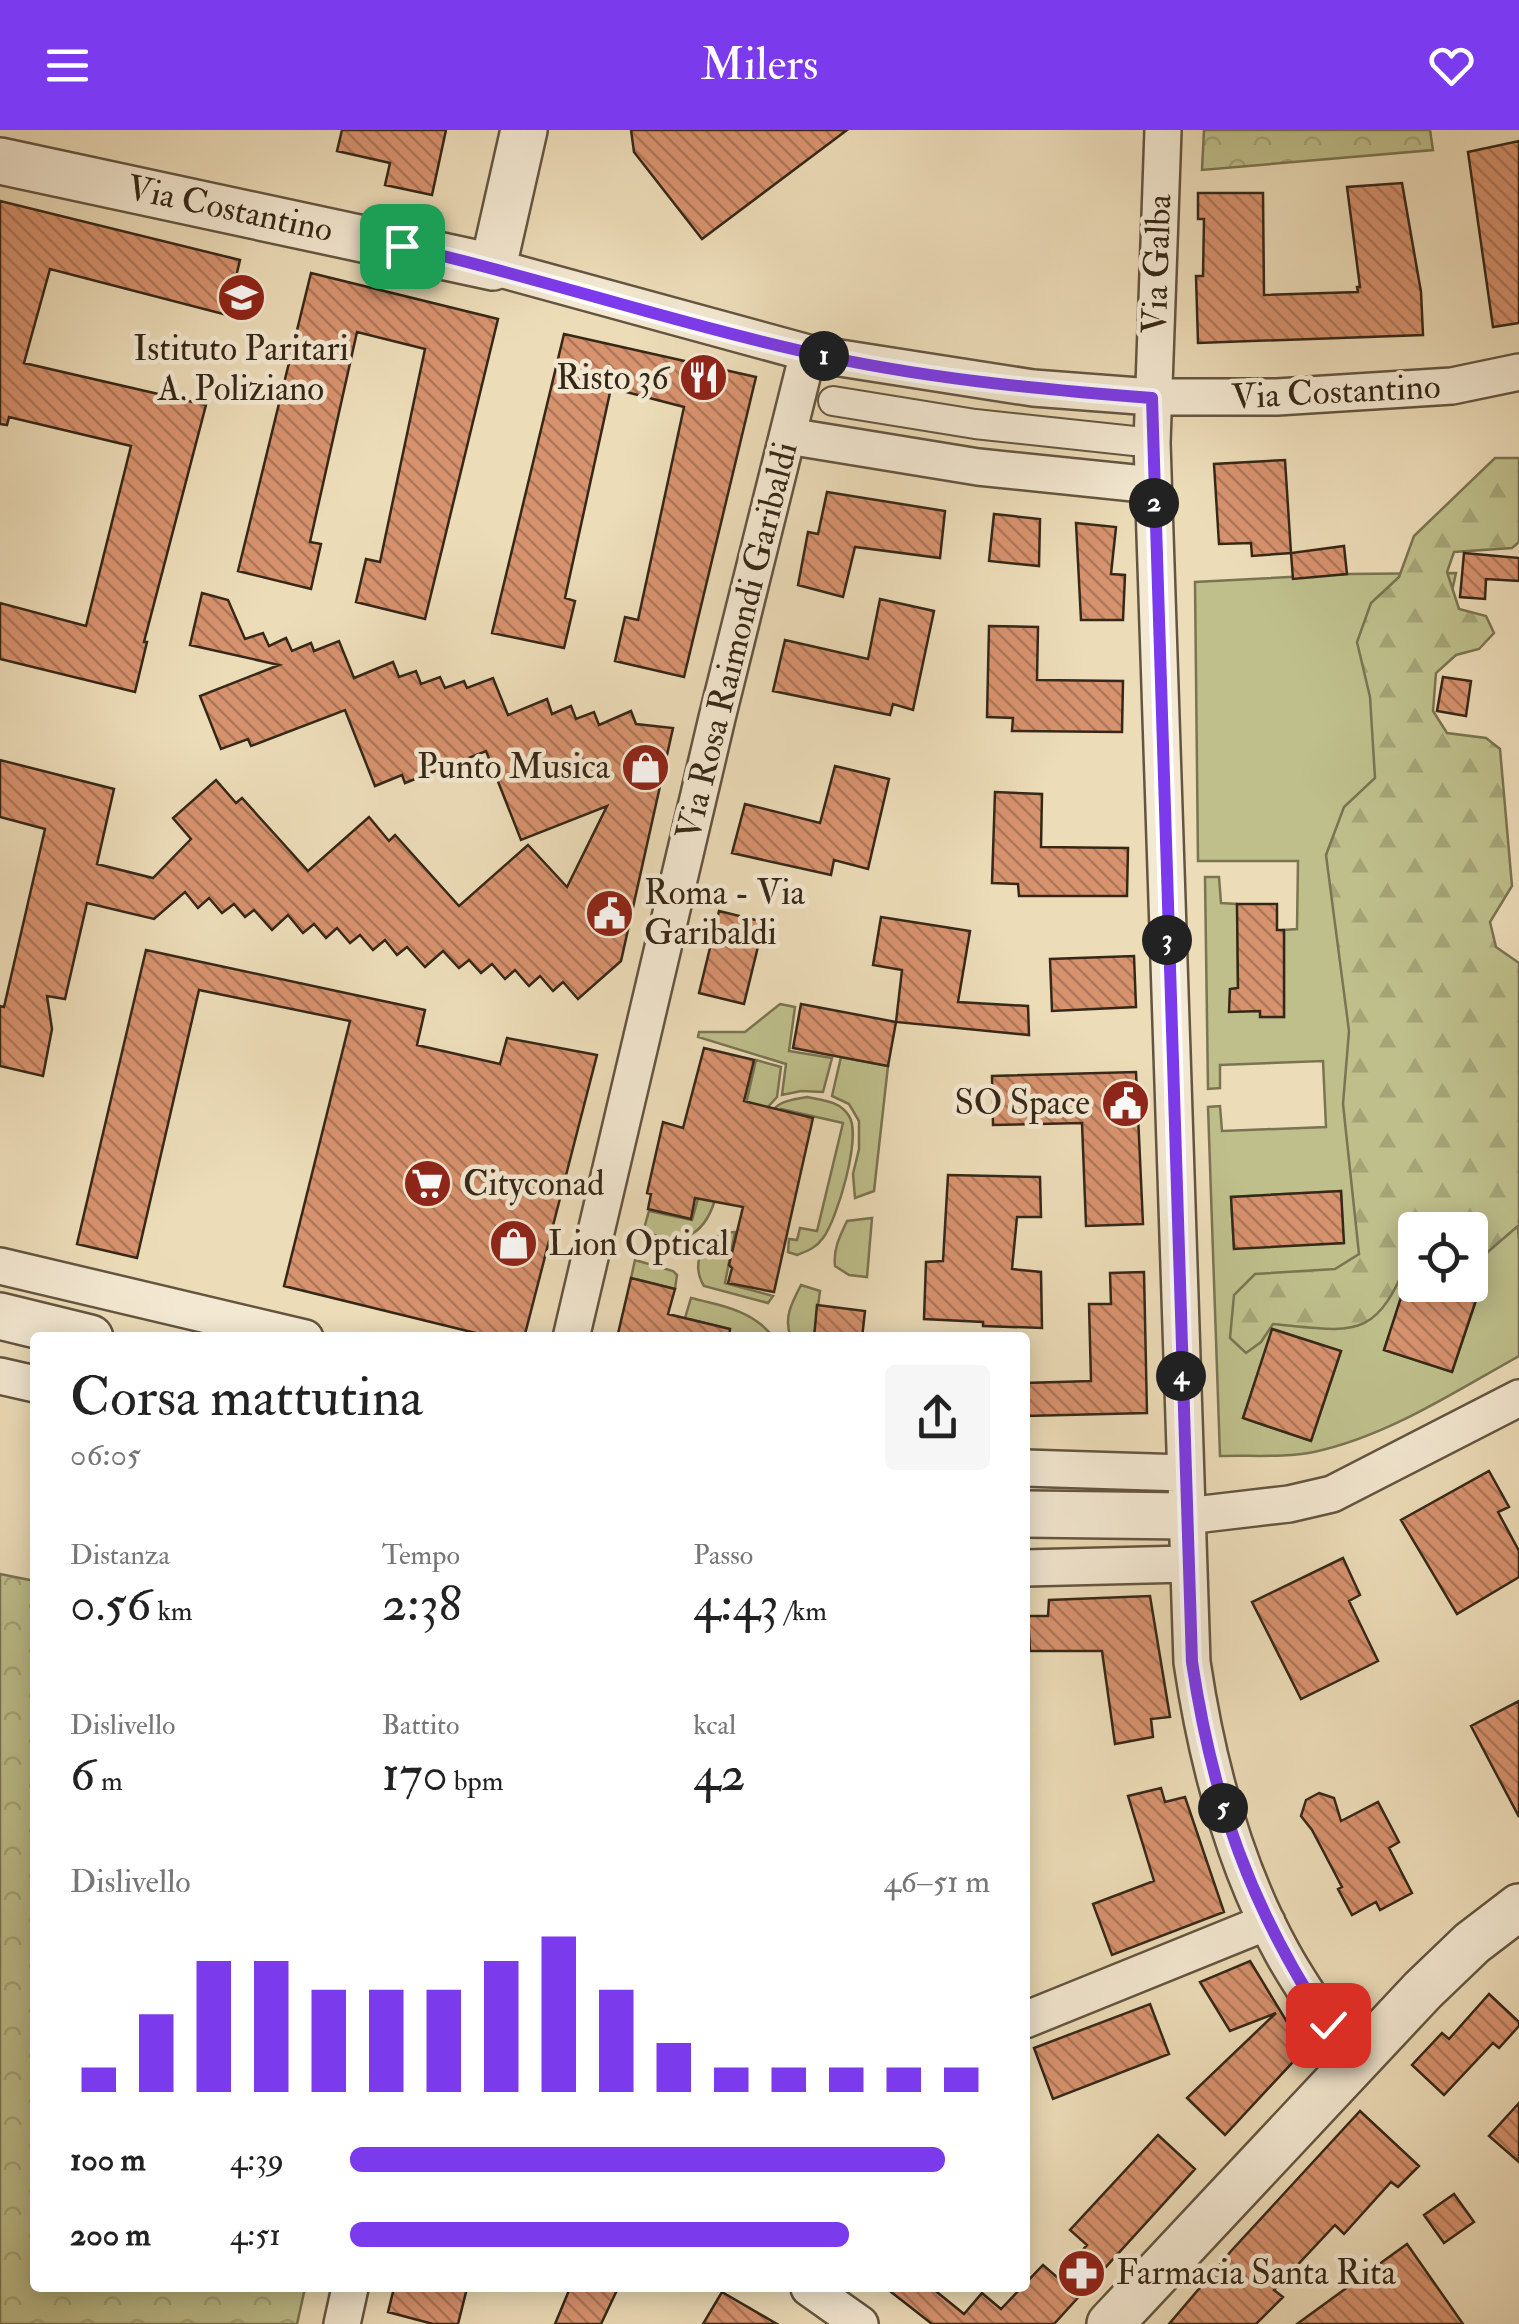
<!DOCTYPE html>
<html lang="it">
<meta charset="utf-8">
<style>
:root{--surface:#fff;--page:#f6f6f6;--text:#222;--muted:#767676;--accent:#7c3aed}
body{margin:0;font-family:"IM FELL Double Pica",serif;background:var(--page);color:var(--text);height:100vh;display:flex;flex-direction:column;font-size:38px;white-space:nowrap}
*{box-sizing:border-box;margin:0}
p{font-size:32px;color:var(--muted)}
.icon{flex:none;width:55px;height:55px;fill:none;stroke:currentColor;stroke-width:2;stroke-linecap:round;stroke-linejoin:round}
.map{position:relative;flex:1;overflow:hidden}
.sheet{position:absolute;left:30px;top:1202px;width:1000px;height:960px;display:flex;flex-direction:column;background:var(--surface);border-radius:10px;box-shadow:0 5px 25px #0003}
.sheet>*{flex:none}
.tools{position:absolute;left:1398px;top:1082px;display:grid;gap:20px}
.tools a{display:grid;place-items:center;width:90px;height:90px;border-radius:10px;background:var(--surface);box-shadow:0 5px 25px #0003;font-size:50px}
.pin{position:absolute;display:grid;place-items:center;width:85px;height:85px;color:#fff;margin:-42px;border-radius:20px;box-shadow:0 5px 15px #0006}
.km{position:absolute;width:50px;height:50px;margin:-25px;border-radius:50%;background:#222;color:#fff;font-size:28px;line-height:50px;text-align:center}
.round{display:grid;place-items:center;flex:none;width:105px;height:105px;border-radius:10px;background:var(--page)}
.overview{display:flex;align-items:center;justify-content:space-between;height:170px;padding:0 40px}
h1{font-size:55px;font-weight:600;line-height:75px}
.figures{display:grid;grid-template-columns:repeat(3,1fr);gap:15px;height:170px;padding:10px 40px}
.figures div{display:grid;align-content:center}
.figures b{font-size:50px;font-weight:600}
.figures small{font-size:28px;font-weight:400}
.figures p{font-size:28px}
.chart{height:280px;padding:20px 40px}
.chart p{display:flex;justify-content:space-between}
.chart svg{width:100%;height:180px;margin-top:10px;stroke:var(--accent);stroke-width:6}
ul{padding:0 40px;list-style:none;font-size:32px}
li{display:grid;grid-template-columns:160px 120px 1fr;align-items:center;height:75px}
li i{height:25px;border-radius:12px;background:var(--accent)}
header{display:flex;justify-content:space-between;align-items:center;height:130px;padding:0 40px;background:var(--accent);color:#fff;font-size:45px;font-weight:600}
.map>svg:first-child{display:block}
.green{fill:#bebf8b;stroke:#7a7452;stroke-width:2.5;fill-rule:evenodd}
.forest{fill:url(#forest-firs);stroke:#7a7452;stroke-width:2.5}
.park{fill:url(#park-crowns);stroke:#7a7452;stroke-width:2.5}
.building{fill:url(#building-back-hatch);stroke:#362818;stroke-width:2.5}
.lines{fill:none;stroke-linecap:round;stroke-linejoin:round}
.pedestrian-casing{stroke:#645540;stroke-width:32}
.minor-casing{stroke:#645540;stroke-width:40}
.tertiary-casing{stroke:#645540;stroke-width:50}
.pedestrian{stroke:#f3e8d1;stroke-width:28}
.minor{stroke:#f3e8d1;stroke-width:35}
.tertiary{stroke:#f3e8d1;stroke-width:45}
.route-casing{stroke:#fff;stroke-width:20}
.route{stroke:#7c3aed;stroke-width:12}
.labels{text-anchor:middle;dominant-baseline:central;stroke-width:9;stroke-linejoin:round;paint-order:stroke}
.street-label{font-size:35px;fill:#362818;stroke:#f3e8d1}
.poi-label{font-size:35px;fill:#362818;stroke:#f3e8d1;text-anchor:start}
</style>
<header><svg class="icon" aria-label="menu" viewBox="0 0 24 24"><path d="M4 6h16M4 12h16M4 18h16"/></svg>Milers<svg class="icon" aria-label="heart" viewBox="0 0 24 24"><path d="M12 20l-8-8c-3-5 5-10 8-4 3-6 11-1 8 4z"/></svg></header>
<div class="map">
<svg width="1519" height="2194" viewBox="0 0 1519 2194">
<defs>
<pattern id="forest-firs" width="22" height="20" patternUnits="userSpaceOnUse" patternTransform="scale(2.5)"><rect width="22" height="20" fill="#bebf8b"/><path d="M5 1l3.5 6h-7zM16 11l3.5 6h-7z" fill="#a4a477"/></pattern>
<pattern id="park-crowns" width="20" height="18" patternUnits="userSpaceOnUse" patternTransform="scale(2.5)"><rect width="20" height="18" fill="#bebf8b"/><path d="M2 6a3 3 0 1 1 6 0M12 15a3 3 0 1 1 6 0" fill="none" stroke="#a4a477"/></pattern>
<pattern id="building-back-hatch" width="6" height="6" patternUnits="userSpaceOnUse" patternTransform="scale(2.5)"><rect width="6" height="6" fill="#d7926e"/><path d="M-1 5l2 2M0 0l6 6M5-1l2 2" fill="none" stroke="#af7759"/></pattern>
</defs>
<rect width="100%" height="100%" fill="#ecdcb8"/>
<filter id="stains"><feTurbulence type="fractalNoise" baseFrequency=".002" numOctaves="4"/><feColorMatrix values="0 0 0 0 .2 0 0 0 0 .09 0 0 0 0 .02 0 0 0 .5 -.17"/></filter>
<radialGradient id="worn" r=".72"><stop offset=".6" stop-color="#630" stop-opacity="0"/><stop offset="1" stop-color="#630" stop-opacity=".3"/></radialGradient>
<path class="green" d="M 1456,443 L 1394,725 L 1508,978 L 1519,1111 L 1519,1226 C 1454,1262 1388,1306 1314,1322 C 1285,1328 1251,1325 1220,1326 L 1208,977 L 1220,976 L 1222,1001 L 1326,997 L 1323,931 L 1220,935 L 1220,958 L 1208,959 L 1205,747 L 1219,747 L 1221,773 L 1237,774 L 1238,858 L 1230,859 L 1230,881 L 1260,881 L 1261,887 L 1284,887 L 1284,800 L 1297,799 L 1298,731 L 1198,731 L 1195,452 L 1347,444 ZM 1341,1061 L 1343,1113 L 1234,1118 L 1231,1067 ZM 1415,1100 L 1470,1100 L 1470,1148 L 1482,1153 L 1452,1242 L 1384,1220 L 1415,1130 ZM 1273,1199 L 1341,1221 L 1311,1311 L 1243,1288 Z
M 780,874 L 795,877 L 789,921 L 832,928 L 823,962 L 801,961 L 782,965 L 786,934 L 698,907 L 699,902 L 745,902 Z
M 841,927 L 888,936 L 874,1061 L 855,1068 L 853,1044 L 859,1019 L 859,991 L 849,974 L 832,966 Z
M 756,930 L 781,937 L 777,967 L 766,979 L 745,978 Z
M 807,967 C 822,970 840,971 849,986 C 862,1006 837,1090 823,1108 C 816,1118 807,1121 797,1125 L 788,1122 L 789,1109 L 797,1110 L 800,1098 L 817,1101 L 843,993 L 781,979 L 771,1010 C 770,975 772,973 807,967 Z
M 704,1047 L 715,1070 C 702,1111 680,1113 643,1102 L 649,1081 L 692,1090 Z
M 872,1088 L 867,1147 L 849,1145 L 835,1136 C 833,1119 840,1106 847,1091 Z
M 735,1102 L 725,1153 L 773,1166 L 768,1173 L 704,1156 C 688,1130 707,1103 735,1102 Z
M 635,1130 L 673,1141 L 677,1145 L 675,1159 L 631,1148 Z
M 801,1155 L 820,1161 L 814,1207 L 791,1207 C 783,1189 792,1172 801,1155 Z
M 691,1168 C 721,1175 754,1181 773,1207 L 728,1207 L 729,1199 L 685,1188 Z"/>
<path class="forest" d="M 1495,328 L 1519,328 L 1519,412 L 1512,418 L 1454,422 L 1447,442 L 1459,479 L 1486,486 L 1494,503 L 1479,519 L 1456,525 L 1436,543 L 1433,581 L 1447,603 L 1486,608 L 1500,619 L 1512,756 L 1490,792 L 1496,817 L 1519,833 L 1519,1095 L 1476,1132 L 1470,1130 L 1470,1100 L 1415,1100 L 1415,1124 L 1410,1125 C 1376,1211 1357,1202 1273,1194 L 1261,1212 L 1246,1223 L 1230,1208 L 1234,1165 L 1255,1144 L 1335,1139 L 1359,1124 L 1343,974 L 1349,901 L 1326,725 L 1344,677 L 1375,648 L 1370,567 L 1357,512 L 1371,473 L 1399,447 L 1414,406 Z"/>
<path class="park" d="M 1204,0 L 1430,0 L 1433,20 L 1202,40 Z
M 0,1444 L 35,1451 L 35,2158 L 305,2158 L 297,2194 L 0,2194 Z"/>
<path class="building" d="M 342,0 L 446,0 L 432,65 L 385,55 L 390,33 L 337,21 Z
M 631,0 L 847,0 L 702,109 L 634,22 Z
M 1519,11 L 1519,193 L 1493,197 L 1468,22 Z
M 1402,53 L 1421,162 L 1423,205 L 1198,213 L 1196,146 L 1203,146 L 1204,89 L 1198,89 L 1198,63 L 1263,63 L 1264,165 L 1358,162 L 1357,157 L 1360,157 L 1347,57 Z
M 0,71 L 240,130 L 227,185 L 50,139 L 24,233 L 206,275 L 144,512 L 147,512 L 135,562 L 0,529 L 0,473 L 86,496 L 131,316 L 9,287 L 7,295 L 0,294 Z
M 311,143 L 498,189 L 425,489 L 356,472 L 366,429 L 380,432 L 425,219 L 357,202 L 310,412 L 321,414 L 311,459 L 238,441 Z
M 564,204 L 756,247 L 684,547 L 615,531 L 625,487 L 638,490 L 684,277 L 611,258 L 565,468 L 575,471 L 564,518 L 492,503 Z
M 1285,330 L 1291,423 L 1252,426 L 1251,413 L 1219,414 L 1214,334 Z
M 827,362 L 945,381 L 940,428 L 855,417 L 843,467 L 798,455 L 808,402 L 818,404 Z
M 994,384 L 1040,389 L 1039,436 L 989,431 Z
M 1076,393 L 1116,397 L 1111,444 L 1125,445 L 1123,490 L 1081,490 Z
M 1344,416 L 1347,444 L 1293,449 L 1291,423 Z
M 1464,423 L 1519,428 L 1519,451 L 1486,449 L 1485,469 L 1460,467 Z
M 202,463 L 228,470 L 245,509 L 263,503 L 269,516 L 286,508 L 292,521 L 311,513 L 314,521 L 339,511 L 354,548 L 393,532 L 399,547 L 416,541 L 421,554 L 440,547 L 445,558 L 464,551 L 467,558 L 493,548 L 508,585 L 547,569 L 552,584 L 571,576 L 576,589 L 594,582 L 599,595 L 631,581 L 636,594 L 673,598 L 621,831 L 578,869 L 563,852 L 553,861 L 540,846 L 529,856 L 515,840 L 505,849 L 492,834 L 481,843 L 469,830 L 459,838 L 443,821 L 425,837 L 407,817 L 397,825 L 385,810 L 373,820 L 360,805 L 350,813 L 337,798 L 326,808 L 314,794 L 303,803 L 288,785 L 272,800 L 254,780 L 245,787 L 234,774 L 222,783 L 209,768 L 198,778 L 185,762 L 154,789 L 87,773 L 65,869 L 47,866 L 52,899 L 43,946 L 0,936 L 0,876 L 4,877 L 45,699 L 0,687 L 0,630 L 114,659 L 97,734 L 153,748 L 191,709 L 173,688 L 216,650 L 236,673 L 242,668 L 308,741 L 369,687 L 389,711 L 395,705 L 459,776 L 528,715 L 567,757 L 607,676 L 521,710 L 486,621 L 405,653 L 402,645 L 375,656 L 345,580 L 251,616 L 248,609 L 221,619 L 200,566 L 279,535 L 190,515 Z
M 880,469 L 934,481 L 913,580 L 893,574 L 890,585 L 773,561 L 785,510 L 868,529 Z
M 989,496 L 1038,497 L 1037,550 L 1123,551 L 1122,602 L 1012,601 L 1013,588 L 987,587 Z
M 1443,547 L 1471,551 L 1466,586 L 1437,581 Z
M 835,636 L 889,649 L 868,739 L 834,730 L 831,745 L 732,723 L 745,674 L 820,693 Z
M 995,662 L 1042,664 L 1041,717 L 1128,718 L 1127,766 L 1019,766 L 1018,754 L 992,753 Z
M 1237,774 L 1277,774 L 1277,800 L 1284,800 L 1284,887 L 1260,887 L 1260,881 L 1229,882 L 1230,859 L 1238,858 Z
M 719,781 L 764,792 L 744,874 L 699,863 Z
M 881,787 L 970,801 L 958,872 L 1028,876 L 1029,905 L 896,892 L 902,840 L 873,835 Z
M 146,820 L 425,880 L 417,915 L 500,934 L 507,908 L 597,925 L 524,1208 L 496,1208 L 284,1156 L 350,891 L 199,860 L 137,1128 L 77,1114 Z
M 1134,826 L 1136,877 L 1052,881 L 1050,829 Z
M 801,874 L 896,892 L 888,936 L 793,918 Z
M 704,918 L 754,930 L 744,971 L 813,988 L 774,1162 L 728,1153 L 732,1138 L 729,1135 L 743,1077 L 695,1068 L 691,1089 L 648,1079 L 651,1064 L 647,1063 L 663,992 L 683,998 Z
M 1136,942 L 1143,1094 L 1086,1096 L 1082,993 L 993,995 L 992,946 Z
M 948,1045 L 1040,1047 L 1041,1087 L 1017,1087 L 1012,1139 L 1041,1142 L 1042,1198 L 983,1196 L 983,1192 L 924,1189 L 926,1132 L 943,1131 Z
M 1341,1061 L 1344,1113 L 1234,1119 L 1231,1067 Z
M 1144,1142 L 1147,1283 L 1025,1286 L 1025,1253 L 1091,1251 L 1089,1174 L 1111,1174 L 1110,1143 Z
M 631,1148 L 675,1159 L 668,1184 L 730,1199 L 729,1208 L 617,1208 Z
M 1405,1155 L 1481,1155 L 1452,1242 L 1384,1220 Z
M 817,1175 L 865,1181 L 862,1208 L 814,1208 Z
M 1272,1199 L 1341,1221 L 1311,1311 L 1243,1288 Z
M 1489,1341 L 1509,1377 L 1498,1382 L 1519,1421 L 1519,1447 L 1457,1484 L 1401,1390 Z
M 1343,1428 L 1360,1465 L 1349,1471 L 1378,1531 L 1301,1569 L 1252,1472 Z
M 1150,1466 L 1170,1587 L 1151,1589 L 1153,1607 L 1115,1614 L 1102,1521 L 1030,1521 L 1028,1486 L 1048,1486 L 1049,1470 Z
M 1519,1571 L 1519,1687 L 1471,1596 Z
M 1161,1658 L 1165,1672 L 1185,1667 L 1224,1782 L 1112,1825 L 1093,1774 L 1154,1751 L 1128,1666 Z
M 1319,1663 L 1334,1668 L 1341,1691 L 1378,1672 L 1399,1712 L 1389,1718 L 1412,1763 L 1380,1780 L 1376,1772 L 1352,1785 L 1338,1759 L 1342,1757 L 1312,1700 L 1301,1686 L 1306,1670 Z
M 1250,1831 L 1304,1920 L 1225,2005 L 1187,1968 L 1276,1883 L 1230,1901 L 1200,1852 Z
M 1489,1864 L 1519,1892 L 1519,1896 L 1499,1918 L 1493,1913 L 1444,1965 L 1412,1935 L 1442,1903 L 1449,1909 Z
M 1150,1874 L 1169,1924 L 1053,1969 L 1034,1918 Z
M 1519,1973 L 1519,2032 L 1489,2006 Z
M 1360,1981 L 1419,2036 L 1398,2057 L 1391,2052 L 1344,2104 L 1335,2095 L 1274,2160 L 1283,2167 L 1256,2194 L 1169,2194 L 1232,2120 Z
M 1158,2005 L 1195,2039 L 1054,2194 L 932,2194 L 886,2158 L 932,2158 L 964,2184 L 982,2163 L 1001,2179 L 1043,2135 L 1058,2148 L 1087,2115 L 1070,2100 Z
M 1454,2064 L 1474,2092 L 1444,2113 L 1424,2085 Z
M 1407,2114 L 1463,2194 L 1297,2194 L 1389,2127 Z
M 394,2158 L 467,2158 L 458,2194 L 433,2194 L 388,2182 Z
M 570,2158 L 618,2158 L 601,2194 L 555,2194 Z
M 722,2162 L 777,2194 L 703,2194 Z"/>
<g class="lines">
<defs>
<path id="pedestrian" d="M 833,271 L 975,294 L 1134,311"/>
<path id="minor" d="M 1163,0 L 1152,313 L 1192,1532 C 1207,1633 1233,1734 1283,1824 C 1304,1862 1330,1897 1354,1933
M 493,137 L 808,223 L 1033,258 L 1152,267 L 1277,267 L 1452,256 L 1519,242
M 788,306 L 978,337 L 1153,355
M 0,1136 L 305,1208
M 571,1208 L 717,588 L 808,223
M 0,1246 L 35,1254
M 1025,1338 L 1184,1343
M 1186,1386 L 1289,1374 L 1332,1364 L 1519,1268
M 1025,1438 L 1187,1434
M 1025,1890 L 1267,1792
M 809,2158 L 860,2194
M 342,2194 L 350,2158"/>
<path id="tertiary" d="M 0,31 L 493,137 L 524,0
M 0,1186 L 90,1208
M 1025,1384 L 1186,1386
M 1110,2194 L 1423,1860 L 1472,1813 L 1519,1777"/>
</defs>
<use href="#pedestrian" class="pedestrian-casing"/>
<use href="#minor" class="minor-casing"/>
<use href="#tertiary" class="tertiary-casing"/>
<use href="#pedestrian" class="pedestrian"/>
<use href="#minor" class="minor"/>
<use href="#tertiary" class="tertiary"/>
</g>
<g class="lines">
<defs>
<path id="route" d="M 402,116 C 538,147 670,192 806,222 C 919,248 1036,259 1152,268 L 1192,1532 C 1213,1671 1250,1777 1328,1895"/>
</defs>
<use href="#route" class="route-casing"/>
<use href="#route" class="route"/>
</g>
<defs>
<symbol id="school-disc" viewBox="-11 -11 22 22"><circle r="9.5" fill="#8f2418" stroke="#f3e8d1"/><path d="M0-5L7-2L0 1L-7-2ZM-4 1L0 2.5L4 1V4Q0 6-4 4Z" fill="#fff"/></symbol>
<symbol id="restaurant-disc" viewBox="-11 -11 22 22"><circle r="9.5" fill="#8f2418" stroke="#f3e8d1"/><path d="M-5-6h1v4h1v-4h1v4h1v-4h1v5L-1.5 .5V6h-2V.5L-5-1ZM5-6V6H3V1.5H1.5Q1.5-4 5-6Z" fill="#fff"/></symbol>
<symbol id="shop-disc" viewBox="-11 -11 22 22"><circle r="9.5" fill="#8f2418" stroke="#f3e8d1"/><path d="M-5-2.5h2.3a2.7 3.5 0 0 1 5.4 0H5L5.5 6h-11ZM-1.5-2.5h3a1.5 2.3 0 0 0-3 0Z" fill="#fff"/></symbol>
<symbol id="civic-disc" viewBox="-11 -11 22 22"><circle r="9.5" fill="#8f2418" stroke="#f3e8d1"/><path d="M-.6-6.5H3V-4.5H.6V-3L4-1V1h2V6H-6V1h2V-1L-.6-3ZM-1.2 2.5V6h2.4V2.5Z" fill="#fff"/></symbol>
<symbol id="supermarket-disc" viewBox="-11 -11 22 22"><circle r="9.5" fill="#8f2418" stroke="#f3e8d1"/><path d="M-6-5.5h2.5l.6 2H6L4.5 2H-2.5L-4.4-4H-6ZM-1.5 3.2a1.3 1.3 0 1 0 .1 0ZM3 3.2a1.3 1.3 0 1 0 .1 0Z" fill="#fff"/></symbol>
<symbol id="pharmacy-disc" viewBox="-11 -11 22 22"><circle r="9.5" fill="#8f2418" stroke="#f3e8d1"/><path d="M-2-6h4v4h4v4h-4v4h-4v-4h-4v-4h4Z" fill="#fff"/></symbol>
</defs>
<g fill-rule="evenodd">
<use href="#school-disc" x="214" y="140" width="55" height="55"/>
<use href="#restaurant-disc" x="676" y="220" width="55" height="55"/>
<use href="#shop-disc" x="618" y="610" width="55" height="55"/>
<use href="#civic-disc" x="582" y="756" width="55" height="55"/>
<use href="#civic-disc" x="1098" y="946" width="55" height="55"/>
<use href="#supermarket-disc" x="400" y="1026" width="55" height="55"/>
<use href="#shop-disc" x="486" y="1086" width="55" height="55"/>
<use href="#pharmacy-disc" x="1054" y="2116" width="55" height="55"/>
</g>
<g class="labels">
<g class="street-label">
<text transform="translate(230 79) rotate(12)">Via Costantino</text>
<text transform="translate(1157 134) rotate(-88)">Via Galba</text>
<text transform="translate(1336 262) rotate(-3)">Via Costantino</text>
<text transform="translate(737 511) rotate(-76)">Via Rosa Raimondi Garibaldi</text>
</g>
<g class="poi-label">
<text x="241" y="219" text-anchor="middle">Istituto Paritari<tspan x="241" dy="40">A. Poliziano</tspan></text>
<text x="669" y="248" text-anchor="end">Risto 36</text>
<text x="610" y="637" text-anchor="end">Punto Musica</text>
<text x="644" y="763">Roma - Via<tspan x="644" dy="40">Garibaldi</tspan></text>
<text x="1090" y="973" text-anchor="end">SO Space</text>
<text x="463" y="1054">Cityconad</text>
<text x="548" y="1114">Lion Optical</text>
<text x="1116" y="2143">Farmacia Santa Rita</text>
</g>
</g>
<rect width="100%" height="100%" filter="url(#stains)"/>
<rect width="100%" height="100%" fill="url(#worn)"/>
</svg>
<div class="tools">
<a><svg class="icon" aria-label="locate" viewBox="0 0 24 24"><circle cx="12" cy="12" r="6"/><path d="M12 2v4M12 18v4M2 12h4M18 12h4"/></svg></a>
</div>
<div class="pin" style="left:402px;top:116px;background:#1e9e55"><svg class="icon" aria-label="arrive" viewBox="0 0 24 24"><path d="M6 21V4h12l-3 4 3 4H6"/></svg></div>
<div class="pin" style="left:1328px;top:1895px;background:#d93025"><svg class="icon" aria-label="check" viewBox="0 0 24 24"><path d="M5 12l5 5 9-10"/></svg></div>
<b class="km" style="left:824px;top:226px">1</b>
<b class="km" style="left:1154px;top:373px">2</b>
<b class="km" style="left:1167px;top:810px">3</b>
<b class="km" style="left:1181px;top:1246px">4</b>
<b class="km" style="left:1223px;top:1678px">5</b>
<section class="sheet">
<div class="overview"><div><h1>Corsa mattutina</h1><p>06:05</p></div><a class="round"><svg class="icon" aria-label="share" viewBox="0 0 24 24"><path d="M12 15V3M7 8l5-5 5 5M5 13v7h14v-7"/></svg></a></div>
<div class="figures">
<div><p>Distanza</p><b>0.56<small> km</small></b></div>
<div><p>Tempo</p><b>2:38</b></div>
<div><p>Passo</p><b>4:43<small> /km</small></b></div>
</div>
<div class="figures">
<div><p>Dislivello</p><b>6<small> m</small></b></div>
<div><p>Battito</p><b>170<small> bpm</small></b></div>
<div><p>kcal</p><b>42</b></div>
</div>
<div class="chart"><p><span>Dislivello</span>46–51 m</p>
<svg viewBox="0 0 160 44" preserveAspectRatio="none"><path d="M5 44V38M15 44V25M25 44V12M35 44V12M45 44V19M55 44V19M65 44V19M75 44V12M85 44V6M95 44V19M105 44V32M115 44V38M125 44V38M135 44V38M145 44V38M155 44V38"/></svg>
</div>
<ul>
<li><b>100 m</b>4:39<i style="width:93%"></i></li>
<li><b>200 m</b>4:51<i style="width:78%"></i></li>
</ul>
</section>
</div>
